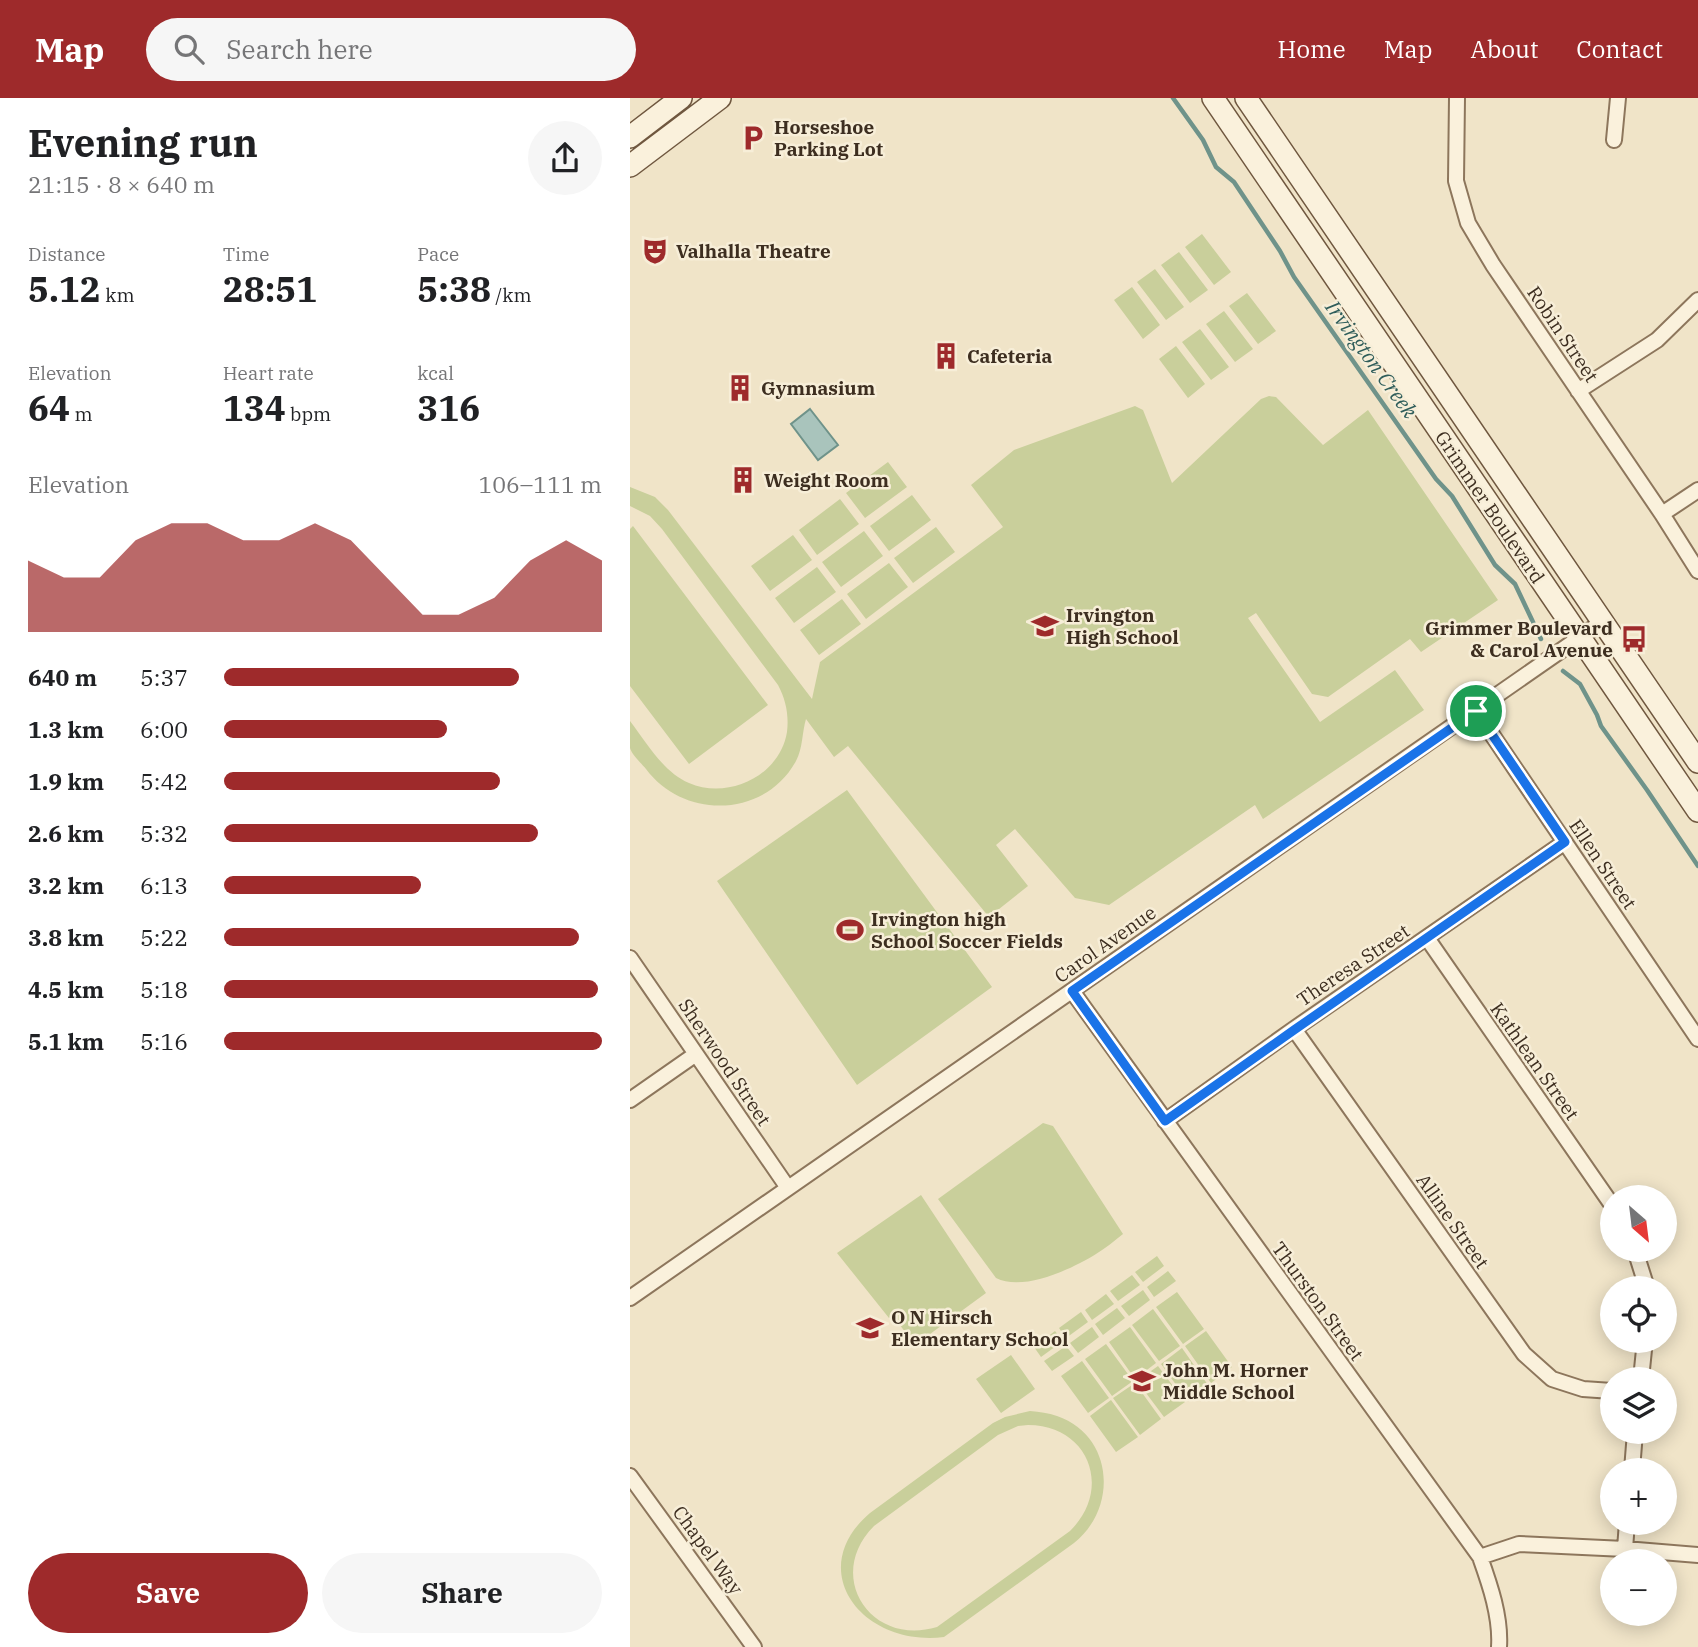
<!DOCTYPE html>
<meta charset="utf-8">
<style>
:root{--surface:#fff;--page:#f6f6f6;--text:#202124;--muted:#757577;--accent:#9e2a2b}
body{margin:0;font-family:"IBM Plex Serif",serif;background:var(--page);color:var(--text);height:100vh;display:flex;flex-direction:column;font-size:26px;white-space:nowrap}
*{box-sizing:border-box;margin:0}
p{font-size:23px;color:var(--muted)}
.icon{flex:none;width:38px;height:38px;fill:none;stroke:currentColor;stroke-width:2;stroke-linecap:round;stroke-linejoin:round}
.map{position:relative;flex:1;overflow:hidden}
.side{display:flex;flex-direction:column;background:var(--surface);width:630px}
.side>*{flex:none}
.needle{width:46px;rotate:152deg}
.controls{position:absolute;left:970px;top:1087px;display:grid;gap:14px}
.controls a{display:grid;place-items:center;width:77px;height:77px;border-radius:50%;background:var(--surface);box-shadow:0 4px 18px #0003;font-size:35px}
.pin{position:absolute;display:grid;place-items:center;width:60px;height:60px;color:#fff;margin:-30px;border:4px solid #fff;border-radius:50%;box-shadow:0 2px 7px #0007}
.round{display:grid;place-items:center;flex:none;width:74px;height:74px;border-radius:37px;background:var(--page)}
.overview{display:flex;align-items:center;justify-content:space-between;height:119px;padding:0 28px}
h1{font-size:38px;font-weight:800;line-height:52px}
.stats{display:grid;grid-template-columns:repeat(3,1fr);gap:10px;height:119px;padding:7px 28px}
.stats div{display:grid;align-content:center}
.stats b{font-size:35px;font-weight:800}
.stats small{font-size:19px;font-weight:400}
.stats p{font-size:19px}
.chart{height:196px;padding:14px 28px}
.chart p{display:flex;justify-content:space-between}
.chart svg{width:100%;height:126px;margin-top:7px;fill:var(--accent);opacity:.7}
.action{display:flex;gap:14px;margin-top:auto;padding:14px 28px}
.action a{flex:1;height:80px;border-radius:42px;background:var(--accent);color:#fff;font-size:28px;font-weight:800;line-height:80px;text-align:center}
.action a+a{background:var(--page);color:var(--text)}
ul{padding:0 28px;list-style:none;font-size:23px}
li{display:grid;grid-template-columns:112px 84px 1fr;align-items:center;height:52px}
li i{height:18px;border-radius:9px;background:var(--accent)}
header{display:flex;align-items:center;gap:42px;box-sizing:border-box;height:98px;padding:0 35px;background:var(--accent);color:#fff}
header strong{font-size:33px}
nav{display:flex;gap:38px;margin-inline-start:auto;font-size:24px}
.search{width:490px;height:63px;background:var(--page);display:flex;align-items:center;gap:18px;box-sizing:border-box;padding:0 24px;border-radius:38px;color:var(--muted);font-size:26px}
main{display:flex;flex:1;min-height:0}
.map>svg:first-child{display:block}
.green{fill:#c9cf9b;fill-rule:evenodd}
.water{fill:#a9c4bc;stroke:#6f938a;stroke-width:2}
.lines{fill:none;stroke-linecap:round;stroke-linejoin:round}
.stream{stroke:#6f938a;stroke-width:4.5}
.street-casing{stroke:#8d765c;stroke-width:18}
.secondary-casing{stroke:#6f573f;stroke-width:24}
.street{stroke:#faf1dc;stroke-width:14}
.secondary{stroke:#faf1dc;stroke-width:21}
.route-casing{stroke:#fff;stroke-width:14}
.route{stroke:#1a73e8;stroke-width:9}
.labels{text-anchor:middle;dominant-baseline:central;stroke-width:5;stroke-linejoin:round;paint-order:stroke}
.poi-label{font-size:19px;font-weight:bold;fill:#3d2e20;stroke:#f7eed8;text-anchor:start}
.street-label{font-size:19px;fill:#3d2e20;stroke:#f7eed8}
.water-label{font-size:21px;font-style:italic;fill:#2f5d5a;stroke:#f7eed8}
</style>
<header>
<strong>Map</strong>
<div class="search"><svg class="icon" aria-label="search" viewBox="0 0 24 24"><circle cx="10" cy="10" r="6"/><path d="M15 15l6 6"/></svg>Search here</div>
<nav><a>Home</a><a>Map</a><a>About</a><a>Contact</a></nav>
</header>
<main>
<section class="side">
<div class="overview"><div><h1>Evening run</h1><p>21:15 · 8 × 640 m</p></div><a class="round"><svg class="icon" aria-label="share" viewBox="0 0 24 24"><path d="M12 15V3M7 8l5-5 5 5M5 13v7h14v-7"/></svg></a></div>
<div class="stats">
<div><p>Distance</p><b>5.12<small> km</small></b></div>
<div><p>Time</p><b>28:51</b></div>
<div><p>Pace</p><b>5:38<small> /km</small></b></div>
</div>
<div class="stats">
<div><p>Elevation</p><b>64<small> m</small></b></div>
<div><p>Heart rate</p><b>134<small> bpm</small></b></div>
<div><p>kcal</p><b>316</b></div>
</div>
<div class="chart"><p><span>Elevation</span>106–111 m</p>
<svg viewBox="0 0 160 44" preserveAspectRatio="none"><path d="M0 44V19L10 25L20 25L30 12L40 6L50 6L60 12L70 12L80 6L90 12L100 25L110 38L120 38L130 32L140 19L150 12L160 19V44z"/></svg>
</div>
<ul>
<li><b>640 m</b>5:37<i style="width:78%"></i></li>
<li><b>1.3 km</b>6:00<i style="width:59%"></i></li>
<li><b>1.9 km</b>5:42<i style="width:73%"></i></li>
<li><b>2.6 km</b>5:32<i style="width:83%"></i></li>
<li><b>3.2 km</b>6:13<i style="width:52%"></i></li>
<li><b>3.8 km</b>5:22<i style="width:94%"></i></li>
<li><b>4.5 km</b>5:18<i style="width:99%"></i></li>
<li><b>5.1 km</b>5:16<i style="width:100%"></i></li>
</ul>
<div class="action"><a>Save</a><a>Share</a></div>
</section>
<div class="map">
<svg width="1068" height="1549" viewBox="0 0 1068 1549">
<rect width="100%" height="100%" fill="#f0e4c8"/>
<path class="green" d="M 572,136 L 601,174 L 584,187 L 555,149 Z
M 549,154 L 578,192 L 560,205 L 531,167 Z
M 525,171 L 554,209 L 536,222 L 507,184 Z
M 502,189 L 530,227 L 513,241 L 484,202 Z
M 617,195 L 646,233 L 628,246 L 599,208 Z
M 594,213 L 623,251 L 605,264 L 576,226 Z
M 570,231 L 599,269 L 581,282 L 552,244 Z
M 546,248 L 575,286 L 558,300 L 529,261 Z
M 639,298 L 646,299 L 693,347 L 738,312 L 868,502 L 791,554 L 780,541 L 698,599 L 682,596 L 626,515 L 618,520 L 690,624 L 765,572 L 794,612 L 633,721 L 625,707 L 479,807 L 445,800 L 385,731 L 366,747 L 398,788 L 359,819 L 218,648 L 204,659 L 176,621 C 172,634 173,650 166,663 C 135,720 54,722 16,671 C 11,665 2,657 0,650 C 0,642 0,630 0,623 C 17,645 33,674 59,685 C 98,702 150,678 157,634 C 159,617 156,602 148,587 L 32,431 L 20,418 L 0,408 L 0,389 L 25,399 L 38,412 L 182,601 L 190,564 L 373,429 L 341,387 L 384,352 L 505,308 L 513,312 L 542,385 L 631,301 Z
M 258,364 L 277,389 L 235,420 L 216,395 Z
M 282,397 L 301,422 L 259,453 L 240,428 Z
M 210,401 L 229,426 L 187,457 L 169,432 Z
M 3,428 L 138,607 L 59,666 L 0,588 L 0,431 Z
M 306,429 L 325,454 L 283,485 L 264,460 Z
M 234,433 L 253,458 L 211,489 L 192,464 Z
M 163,437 L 182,462 L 140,493 L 121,468 Z
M 259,465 L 278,489 L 236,521 L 217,496 Z
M 187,469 L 206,494 L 164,525 L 145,500 Z
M 212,501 L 231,526 L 189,557 L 170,532 Z
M 217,692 L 362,889 L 227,987 L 87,783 Z
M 413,1025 L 423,1028 L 493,1136 C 484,1143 476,1150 466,1156 C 442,1171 393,1194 366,1180 L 308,1101 Z
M 291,1097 L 356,1195 L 285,1247 L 263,1218 L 259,1220 L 207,1155 Z
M 527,1158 L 534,1168 L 513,1184 L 505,1174 Z
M 538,1173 L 546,1183 L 524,1199 L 517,1189 Z
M 502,1177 L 510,1187 L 488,1203 L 480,1193 Z
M 513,1192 L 520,1202 L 499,1218 L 491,1208 Z
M 547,1194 L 574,1231 L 553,1246 L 526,1209 Z
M 476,1196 L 484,1206 L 462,1222 L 455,1212 Z
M 487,1210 L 495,1220 L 473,1237 L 465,1226 Z
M 523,1211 L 550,1248 L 529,1263 L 502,1227 Z
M 451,1214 L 458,1224 L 436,1240 L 429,1230 Z
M 462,1229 L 469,1239 L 448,1255 L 440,1245 Z
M 500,1229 L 526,1265 L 505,1281 L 479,1244 Z
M 425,1233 L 433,1243 L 411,1259 L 404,1249 Z
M 576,1233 L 602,1269 L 581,1285 L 555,1248 Z
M 476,1246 L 503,1283 L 482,1298 L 455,1261 Z
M 436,1248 L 444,1258 L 422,1273 L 414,1263 Z
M 552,1250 L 578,1287 L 557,1302 L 531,1266 Z
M 381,1257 L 405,1291 L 371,1315 L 346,1281 Z
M 452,1263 L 479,1300 L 458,1315 L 431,1278 Z
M 528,1268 L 555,1304 L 534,1319 L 507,1283 Z
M 505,1285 L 531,1321 L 510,1337 L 483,1300 Z
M 481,1302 L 508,1339 L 486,1354 L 460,1318 Z
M 400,1313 C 410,1314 418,1315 427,1318 C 484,1338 488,1410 444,1445 L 314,1539 C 232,1549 173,1472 240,1415 L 363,1325 L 375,1319 ZM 398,1327 C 459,1327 483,1391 440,1433 L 307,1529 C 241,1549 194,1478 244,1428 L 368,1337 L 388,1328 Z"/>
<path class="water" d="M 180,311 L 208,347 L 188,362 L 161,326 Z"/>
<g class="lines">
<path class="stream" d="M 543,0 L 573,42 L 586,69 L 604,84 L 650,153 L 664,179 L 806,381 L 822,398 L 865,467 L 885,486 L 911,541
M 933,573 L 950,586 L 967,617 L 971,628 L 1017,692 L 1068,768"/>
<defs>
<path id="street" d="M 827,0 L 826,83 L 838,125 L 863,167 L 1032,416 L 1068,473
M 984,42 L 988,0
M 948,293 L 1027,242 L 1068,202
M 1032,416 L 1068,392
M 846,613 L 1068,941
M 797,840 L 982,1107
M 0,860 L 158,1090
M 442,893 L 850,1459 C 860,1487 871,1519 869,1549
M 664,931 L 894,1256 L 922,1281 L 953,1291 L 982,1293
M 0,1002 L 66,956
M 535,1023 L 664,931 L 935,744
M 1005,1152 L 1017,1190
M 0,1200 L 972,524
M 1011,1281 L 1015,1242
M 1002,1372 L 1005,1334
M 0,1378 L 124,1549
M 995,1451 L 997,1424
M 850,1459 L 889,1446 L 995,1451 L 1068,1457"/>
<path id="secondary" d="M 583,0 L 1068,713
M 616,0 L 1068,664
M 0,39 L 51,0
M 0,68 L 90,0"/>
</defs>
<use href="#street" class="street-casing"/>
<use href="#secondary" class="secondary-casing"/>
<use href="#street" class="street"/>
<use href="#secondary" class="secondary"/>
</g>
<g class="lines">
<defs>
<path id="route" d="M 846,613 L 935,744 L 664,932 L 535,1023 L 442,893 Z"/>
</defs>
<use href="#route" class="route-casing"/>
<use href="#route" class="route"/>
</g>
<defs>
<symbol id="parking-bare" viewBox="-9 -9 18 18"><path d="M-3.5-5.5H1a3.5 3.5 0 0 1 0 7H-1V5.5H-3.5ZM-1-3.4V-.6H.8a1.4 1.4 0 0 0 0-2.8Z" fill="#9e2a2b" stroke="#f7eed8" stroke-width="2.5" paint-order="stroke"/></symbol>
<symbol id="theatre-bare" viewBox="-9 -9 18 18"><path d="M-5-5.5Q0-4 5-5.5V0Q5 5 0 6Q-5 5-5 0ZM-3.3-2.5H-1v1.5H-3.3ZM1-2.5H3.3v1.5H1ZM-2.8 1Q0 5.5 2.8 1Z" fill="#9e2a2b" stroke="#f7eed8" stroke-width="2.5" paint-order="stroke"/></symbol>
<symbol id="building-bare" viewBox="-9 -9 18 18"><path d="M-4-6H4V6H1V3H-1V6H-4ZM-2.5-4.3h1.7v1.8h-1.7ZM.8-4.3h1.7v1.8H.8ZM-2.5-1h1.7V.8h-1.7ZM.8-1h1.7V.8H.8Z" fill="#9e2a2b" stroke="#f7eed8" stroke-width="2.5" paint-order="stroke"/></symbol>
<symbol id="school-bare" viewBox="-9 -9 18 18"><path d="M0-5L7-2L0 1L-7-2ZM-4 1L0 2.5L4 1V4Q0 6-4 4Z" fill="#9e2a2b" stroke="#f7eed8" stroke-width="2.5" paint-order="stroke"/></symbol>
<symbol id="bus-bare" viewBox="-9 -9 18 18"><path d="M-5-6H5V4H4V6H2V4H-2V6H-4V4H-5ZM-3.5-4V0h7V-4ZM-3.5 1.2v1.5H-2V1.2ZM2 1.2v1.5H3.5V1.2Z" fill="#9e2a2b" stroke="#f7eed8" stroke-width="2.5" paint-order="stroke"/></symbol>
<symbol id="stadium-bare" viewBox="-9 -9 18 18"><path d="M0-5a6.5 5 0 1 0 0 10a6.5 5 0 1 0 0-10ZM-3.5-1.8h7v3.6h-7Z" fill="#9e2a2b" stroke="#f7eed8" stroke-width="2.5" paint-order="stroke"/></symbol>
</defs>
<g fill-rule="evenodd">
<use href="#parking-bare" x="104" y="21" width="38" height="38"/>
<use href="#theatre-bare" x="6" y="134" width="38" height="38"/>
<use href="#building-bare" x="297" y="239" width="38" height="38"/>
<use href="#building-bare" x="91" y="271" width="38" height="38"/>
<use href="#building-bare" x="94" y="363" width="38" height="38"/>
<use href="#school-bare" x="396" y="509" width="38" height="38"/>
<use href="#bus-bare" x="985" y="522" width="38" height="38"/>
<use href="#stadium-bare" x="201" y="813" width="38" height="38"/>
<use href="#school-bare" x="221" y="1211" width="38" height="38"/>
<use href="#school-bare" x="493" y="1264" width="38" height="38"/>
</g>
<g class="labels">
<g class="poi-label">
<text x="144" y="29">Horseshoe<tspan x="144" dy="22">Parking Lot</tspan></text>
<text x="46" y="153">Valhalla Theatre</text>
<text x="337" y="258">Cafeteria</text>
<text x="131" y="290">Gymnasium</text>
<text x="134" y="382">Weight Room</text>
<text x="436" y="517">Irvington<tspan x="436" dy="22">High School</tspan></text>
<text x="983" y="530" text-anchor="end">Grimmer Boulevard<tspan x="983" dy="22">&amp; Carol Avenue</tspan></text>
<text x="241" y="821">Irvington high<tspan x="241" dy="22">School Soccer Fields</tspan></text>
<text x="261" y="1219">O N Hirsch<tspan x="261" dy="22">Elementary School</tspan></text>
<text x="533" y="1272">John M. Horner<tspan x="533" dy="22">Middle School</tspan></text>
</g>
<g class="street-label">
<text transform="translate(933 236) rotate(56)">Robin Street</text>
<text transform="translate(860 409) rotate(56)">Grimmer Boulevard</text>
<text transform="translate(973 766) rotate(56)">Ellen Street</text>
<text transform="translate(475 846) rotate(-35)">Carol Avenue</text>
<text transform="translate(723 867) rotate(-34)">Theresa Street</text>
<text transform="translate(905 963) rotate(55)">Kathlean Street</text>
<text transform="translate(95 964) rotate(56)">Sherwood Street</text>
<text transform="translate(823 1123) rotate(55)">Alline Street</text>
<text transform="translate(688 1203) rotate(54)">Thurston Street</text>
<text transform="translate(78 1452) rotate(54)">Chapel Way</text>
</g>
<g class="water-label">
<text transform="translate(742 261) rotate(54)">Irvington Creek</text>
</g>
</g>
</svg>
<div class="controls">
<a><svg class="needle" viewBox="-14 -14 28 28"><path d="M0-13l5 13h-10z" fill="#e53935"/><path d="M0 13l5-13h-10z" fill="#757577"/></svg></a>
<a><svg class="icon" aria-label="locate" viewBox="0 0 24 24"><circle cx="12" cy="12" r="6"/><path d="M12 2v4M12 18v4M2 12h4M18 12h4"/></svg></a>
<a><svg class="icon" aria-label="layers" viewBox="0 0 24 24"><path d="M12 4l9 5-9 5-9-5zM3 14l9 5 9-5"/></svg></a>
<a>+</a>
<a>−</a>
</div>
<div class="pin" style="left:846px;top:613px;background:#1e9e55"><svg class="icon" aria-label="arrive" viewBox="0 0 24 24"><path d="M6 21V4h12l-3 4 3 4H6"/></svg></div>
</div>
</main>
